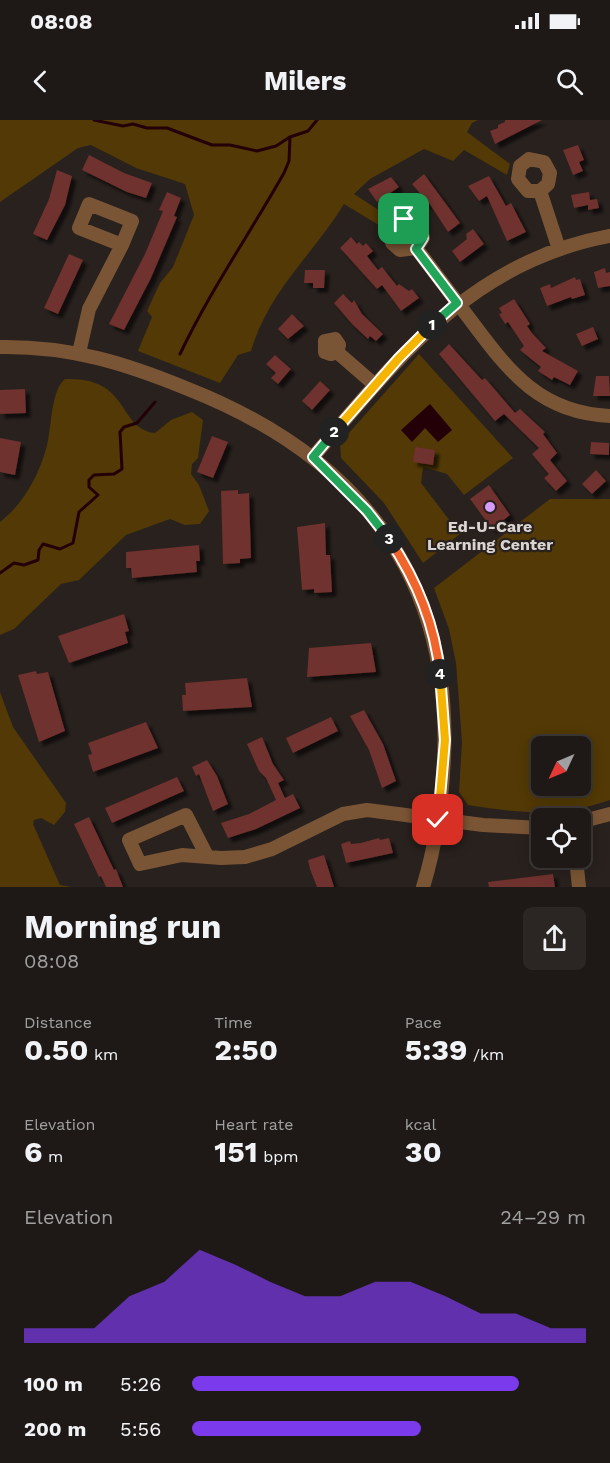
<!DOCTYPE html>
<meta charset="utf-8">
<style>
:root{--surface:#1e1916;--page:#2b2623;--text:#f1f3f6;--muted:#a1a0a1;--line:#3c3835;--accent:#7c3aed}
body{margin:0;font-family:"Work Sans",sans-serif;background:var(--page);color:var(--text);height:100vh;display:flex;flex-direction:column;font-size:22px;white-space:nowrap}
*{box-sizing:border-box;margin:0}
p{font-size:20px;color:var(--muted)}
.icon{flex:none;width:33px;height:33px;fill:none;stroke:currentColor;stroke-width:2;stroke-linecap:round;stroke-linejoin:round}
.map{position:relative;height:767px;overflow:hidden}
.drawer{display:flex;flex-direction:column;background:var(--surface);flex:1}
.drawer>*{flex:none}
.needle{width:39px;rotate:226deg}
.fabs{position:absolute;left:531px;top:616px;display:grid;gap:12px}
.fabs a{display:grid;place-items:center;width:60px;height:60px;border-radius:9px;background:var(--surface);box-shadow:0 3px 15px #0003,0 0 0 2px var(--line);font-size:30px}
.pin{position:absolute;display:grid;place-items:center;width:51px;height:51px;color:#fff;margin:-26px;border-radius:12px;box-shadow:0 3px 9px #0006}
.km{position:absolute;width:30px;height:30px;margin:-15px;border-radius:50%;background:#222;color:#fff;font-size:16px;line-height:30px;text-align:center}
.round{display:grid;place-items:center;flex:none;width:63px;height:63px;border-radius:9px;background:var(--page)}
.head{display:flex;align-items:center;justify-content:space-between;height:102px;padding:0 24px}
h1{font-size:33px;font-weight:700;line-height:45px}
.metrics{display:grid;grid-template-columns:repeat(3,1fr);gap:9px;height:102px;padding:6px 24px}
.metrics div{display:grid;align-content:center}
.metrics b{font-size:30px;font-weight:700}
.metrics small{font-size:16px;font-weight:400}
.metrics p{font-size:16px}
.chart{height:168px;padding:12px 24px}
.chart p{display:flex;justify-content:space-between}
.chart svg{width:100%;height:108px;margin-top:6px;fill:var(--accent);opacity:.7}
ul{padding:0 24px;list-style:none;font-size:20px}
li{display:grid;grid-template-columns:96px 72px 1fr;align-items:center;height:45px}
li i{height:15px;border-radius:8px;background:var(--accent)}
.status{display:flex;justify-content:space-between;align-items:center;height:42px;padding:0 30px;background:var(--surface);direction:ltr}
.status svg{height:16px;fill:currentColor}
header{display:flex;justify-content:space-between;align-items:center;height:78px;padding:0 24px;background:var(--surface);font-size:27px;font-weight:700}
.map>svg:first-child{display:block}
.green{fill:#523905;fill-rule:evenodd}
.water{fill:#230008}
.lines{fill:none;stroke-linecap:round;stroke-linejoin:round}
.stream{stroke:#230008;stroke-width:3}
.building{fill:#6f302d;filter:url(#shadow)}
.minor{stroke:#7a5535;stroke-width:14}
.split-1-casing{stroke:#fff;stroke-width:12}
.split-2-casing{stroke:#fff;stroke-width:12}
.split-3-casing{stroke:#fff;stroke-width:12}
.split-4-casing{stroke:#fff;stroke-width:12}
.split-5-casing{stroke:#fff;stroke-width:12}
.split-1{stroke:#22a559;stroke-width:8}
.split-2{stroke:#f5b400;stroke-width:8}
.split-3{stroke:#22a559;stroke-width:8}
.split-4{stroke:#f0652b;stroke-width:8}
.split-5{stroke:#f5b400;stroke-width:8}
.poi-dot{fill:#d59cfb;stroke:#28211e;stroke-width:2}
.labels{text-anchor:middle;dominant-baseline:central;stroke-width:4.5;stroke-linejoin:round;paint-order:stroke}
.poi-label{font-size:16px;font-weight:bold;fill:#dad5d3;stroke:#28211e}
</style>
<div class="status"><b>08:08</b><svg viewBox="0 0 49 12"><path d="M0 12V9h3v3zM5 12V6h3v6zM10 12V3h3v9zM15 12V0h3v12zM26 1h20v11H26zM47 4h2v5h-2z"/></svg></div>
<header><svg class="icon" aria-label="back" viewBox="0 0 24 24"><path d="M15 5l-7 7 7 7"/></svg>Milers<svg class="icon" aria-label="search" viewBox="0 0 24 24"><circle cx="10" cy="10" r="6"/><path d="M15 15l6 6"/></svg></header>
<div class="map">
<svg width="610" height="767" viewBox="0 0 610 767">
<defs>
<filter id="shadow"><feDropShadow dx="4.5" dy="4.5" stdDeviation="1.5" flood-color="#0009"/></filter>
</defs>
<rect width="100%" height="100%" fill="#28211e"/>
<path class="green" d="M 0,0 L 478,0 L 472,3 L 467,12 L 510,44 L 507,55 L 464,30 L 453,41 L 424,29 L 370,59 L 354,74 L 388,96 L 382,107 L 344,84 C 313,135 269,170 251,231 L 238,235 L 220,263 L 138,231 L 152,197 L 147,191 L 160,163 L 173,147 L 194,95 L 185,64 L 136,48 L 91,25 L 78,28 L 0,82 Z
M 419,234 L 513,338 L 464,375 L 447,354 L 423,347 L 421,363 L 460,414 L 423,443 L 384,383 L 341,338 L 340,323 Z
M 65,259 C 132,257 116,308 155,313 L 171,300 L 192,292 L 203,300 L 198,338 L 192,344 L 191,354 L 199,365 L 209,391 L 200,404 L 185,405 L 170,399 L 126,415 L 79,460 L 61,464 L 14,509 L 0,515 L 0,402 C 23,384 38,357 46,329 C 52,310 50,271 65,259 Z
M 550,379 L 610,379 L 610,680 C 559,698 520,693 468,685 L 459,672 L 462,622 L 456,543 L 449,509 L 434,468 ZM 542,627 L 580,627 L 580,666 L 542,666 Z
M 0,572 L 13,607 L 66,683 L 65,692 L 54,705 L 41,698 L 34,700 L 33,704 L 60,765 L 72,767 L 0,767 Z"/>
<path class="water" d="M 430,284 L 452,310 L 438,322 L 425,308 L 412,322 L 401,310 Z"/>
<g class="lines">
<path class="stream" d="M 94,0 L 123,6 L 133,4 L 147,8 L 167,8 L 212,25 L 230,25 L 257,31 L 276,26 L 290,17 L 308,11 L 317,0
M 180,234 C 210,171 250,113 284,53 L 289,41 L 290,17
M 0,453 L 14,443 L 24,445 L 38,440 L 39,430 L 43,424 L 60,429 L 73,423 L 79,392 L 98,375 L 89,367 L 89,360 L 94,355 L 114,354 L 122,349 L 120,312 L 124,307 L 137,303 L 155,282"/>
</g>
<path class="building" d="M 505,0 L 542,0 L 495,24 L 490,11 L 498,8 L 498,5 L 505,2 Z
M 578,25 L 584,40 L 579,42 L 583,51 L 573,55 L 563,30 Z
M 89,35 L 124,53 L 152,63 L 146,78 L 127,72 L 82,50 Z
M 57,50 L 72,56 L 65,85 L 47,120 L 33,114 L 49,79 Z
M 424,54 L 460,103 L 448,112 L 429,83 L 426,86 L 421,79 L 423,77 L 412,64 Z
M 489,56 L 506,86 L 511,83 L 526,112 L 507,121 L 487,76 L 479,81 L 468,66 Z
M 391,57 L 399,67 L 377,82 L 368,69 Z
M 167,72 L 181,78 L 174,96 L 177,97 L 151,158 L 124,210 L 109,204 L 145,134 L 163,91 L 159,90 Z
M 589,72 L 590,80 L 597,79 L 599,88 L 588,90 L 588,85 L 574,88 L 571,75 Z
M 473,109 L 484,124 L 460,142 L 452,131 L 467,119 L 466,114 Z
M 351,117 L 357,124 L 359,122 L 363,126 L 366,123 L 373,131 L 367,136 L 378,150 L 382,147 L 397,166 L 399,164 L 409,171 L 412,169 L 419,178 L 401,191 L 382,165 L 377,169 L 340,128 Z
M 69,134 L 83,140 L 58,194 L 44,188 Z
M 605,148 L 606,153 L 610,152 L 610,166 L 598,168 L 594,152 Z
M 305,150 L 325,150 L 324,168 L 313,168 L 313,163 L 304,163 Z
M 575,157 L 576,160 L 580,159 L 585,175 L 572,179 L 571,177 L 547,186 L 540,168 L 550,164 L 551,168 Z
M 343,174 L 352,183 L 354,180 L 362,194 L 383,214 L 376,221 L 370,216 L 368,219 L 352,204 L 334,183 Z
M 514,179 L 530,204 L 527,206 L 532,213 L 546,228 L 542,231 L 578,251 L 570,265 L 554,257 L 552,260 L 538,251 L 541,247 L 520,230 L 524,226 L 508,202 L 505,204 L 499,194 L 502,193 L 499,188 Z
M 292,194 L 304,206 L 288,219 L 278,209 Z
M 593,207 L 598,219 L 582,226 L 576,214 Z
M 449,224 L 482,260 L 485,258 L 515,293 L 520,289 L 545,312 L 543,314 L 557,333 L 550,340 L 567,361 L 556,371 L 544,358 L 549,354 L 547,352 L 532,334 L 539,328 L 504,294 L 495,301 L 439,234 Z
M 275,235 L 291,249 L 278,264 L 271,258 L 276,253 L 266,244 Z
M 596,256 L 609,256 L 610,276 L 593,276 Z
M 320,261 L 330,270 L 312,290 L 302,281 Z
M 25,269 L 26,293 L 0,294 L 0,270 Z
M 212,316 L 228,322 L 213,358 L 197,352 Z
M 0,318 L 21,322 L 15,355 L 0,352 Z
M 591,322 L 609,323 L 609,335 L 590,334 Z
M 415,327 L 435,330 L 433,345 L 413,342 Z
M 596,350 L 606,361 L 592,374 L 582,364 Z
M 489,365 L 510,395 L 492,409 L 470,379 Z
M 238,370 L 238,374 L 249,373 L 251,438 L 240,439 L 240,443 L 223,444 L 221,371 Z
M 325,403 L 326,435 L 330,435 L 332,472 L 314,473 L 314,469 L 302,470 L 297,407 Z
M 199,425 L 200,441 L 196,441 L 197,452 L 132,458 L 131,448 L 126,448 L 126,432 Z
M 124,494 L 129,511 L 125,512 L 128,523 L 69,543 L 58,516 Z
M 371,523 L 376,552 L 307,557 L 309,528 Z
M 36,551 L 37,554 L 48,552 L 65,611 L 39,622 L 18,555 Z
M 247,558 L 252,587 L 183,591 L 182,575 L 186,575 L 185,563 Z
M 364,590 L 383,624 L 396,661 L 382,668 L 369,630 L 350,596 Z
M 331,597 L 338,611 L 293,633 L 286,618 Z
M 146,602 L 158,628 L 93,652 L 88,635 L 92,634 L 88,623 Z
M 262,617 L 273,644 L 284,660 L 278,663 L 285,678 L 293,674 L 300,688 L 256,709 L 228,718 L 221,703 L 249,694 L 276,680 L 266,658 L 259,651 L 247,624 Z
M 207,640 L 217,656 L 228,684 L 213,691 L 199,654 L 196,656 L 192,647 Z
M 177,657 L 184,671 L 112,703 L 105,688 Z
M 89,697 L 114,750 L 116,749 L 123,767 L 106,767 L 101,756 L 99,757 L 74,704 Z
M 379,718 L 380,720 L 389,718 L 393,733 L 346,743 L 341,724 L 350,721 L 351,724 L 361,723 Z
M 324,735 L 330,754 L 334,767 L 317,767 L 310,749 L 308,740 Z
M 553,754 L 555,767 L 489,767 L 488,762 Z"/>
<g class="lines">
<path class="minor" d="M 540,71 L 548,64 L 550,53 L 544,42 L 529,39 L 520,46 L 518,59 L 528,71 L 540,71 L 559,129
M 416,128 L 423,118 L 420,106 L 410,99 L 399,100 L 391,111 L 392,123 L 400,130 L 416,128 C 435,153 453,177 472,202 C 510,253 541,293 610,296
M 0,227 C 70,226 125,243 188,269 C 355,335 452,453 444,638 C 442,681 436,725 423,767
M 337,232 L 331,234 L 325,232 L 325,221 L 335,219 L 339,225 L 337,232 L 375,265
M 79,233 L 89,189 L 122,125 L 79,108 L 89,84 L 132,101 L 122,125
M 313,337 C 399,237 472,141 610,116
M 580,702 L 610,694
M 207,736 L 186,695 L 129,720 L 140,744 L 182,735 L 221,738 L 245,737 L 272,729 L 343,694 L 367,690 L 483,705 L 542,708
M 576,738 L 579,767"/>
</g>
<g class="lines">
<defs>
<path id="split-1" d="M 404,99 C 416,100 422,106 423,118 L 416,129 L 457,183 L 432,205"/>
<path id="split-2" d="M 334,312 L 399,238 L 432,205"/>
<path id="split-3" d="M 334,312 L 313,337 L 367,391 L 389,419"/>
<path id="split-4" d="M 389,419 C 416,459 435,506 440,554"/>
<path id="split-5" d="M 438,700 L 445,620 L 440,554"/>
</defs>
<use href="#split-1" class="split-1-casing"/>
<use href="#split-2" class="split-2-casing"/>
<use href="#split-3" class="split-3-casing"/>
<use href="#split-4" class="split-4-casing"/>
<use href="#split-5" class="split-5-casing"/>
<use href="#split-1" class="split-1"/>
<use href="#split-2" class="split-2"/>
<use href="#split-3" class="split-3"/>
<use href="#split-4" class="split-4"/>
<use href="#split-5" class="split-5"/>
</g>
<circle class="poi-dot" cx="490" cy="387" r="6"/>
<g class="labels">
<g class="poi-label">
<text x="490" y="406">Ed-U-Care<tspan x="490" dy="18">Learning Center</tspan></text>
</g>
</g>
</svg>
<div class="fabs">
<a><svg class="needle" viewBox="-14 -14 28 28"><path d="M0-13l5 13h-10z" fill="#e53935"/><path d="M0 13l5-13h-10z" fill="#a1a0a1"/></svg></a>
<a><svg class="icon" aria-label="locate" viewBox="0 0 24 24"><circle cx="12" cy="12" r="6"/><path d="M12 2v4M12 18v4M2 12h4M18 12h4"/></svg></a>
</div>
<div class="pin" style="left:404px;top:99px;background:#1e9e55"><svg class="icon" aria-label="arrive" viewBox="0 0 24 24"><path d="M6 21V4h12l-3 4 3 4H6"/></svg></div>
<div class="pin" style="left:438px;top:700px;background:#d93025"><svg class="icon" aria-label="check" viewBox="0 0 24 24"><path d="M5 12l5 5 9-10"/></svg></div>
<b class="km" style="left:432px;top:205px">1</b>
<b class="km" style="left:334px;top:312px">2</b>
<b class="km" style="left:389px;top:419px">3</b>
<b class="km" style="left:440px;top:554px">4</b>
</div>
<section class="drawer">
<div class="head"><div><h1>Morning run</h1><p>08:08</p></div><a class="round"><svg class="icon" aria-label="share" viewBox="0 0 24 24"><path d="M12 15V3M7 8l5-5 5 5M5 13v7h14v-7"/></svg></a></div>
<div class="metrics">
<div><p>Distance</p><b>0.50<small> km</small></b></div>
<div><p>Time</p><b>2:50</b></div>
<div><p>Pace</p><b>5:39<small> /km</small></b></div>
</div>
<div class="metrics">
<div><p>Elevation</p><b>6<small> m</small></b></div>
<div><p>Heart rate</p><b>151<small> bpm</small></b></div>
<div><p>kcal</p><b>30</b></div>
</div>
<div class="chart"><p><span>Elevation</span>24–29 m</p>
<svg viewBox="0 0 160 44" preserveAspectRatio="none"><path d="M0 44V38L10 38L20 38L30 25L40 19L50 6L60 12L70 19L80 25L90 25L100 19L110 19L120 25L130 32L140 32L150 38L160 38V44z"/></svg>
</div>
<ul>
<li><b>100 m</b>5:26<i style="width:83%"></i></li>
<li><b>200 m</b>5:56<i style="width:58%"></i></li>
</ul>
</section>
